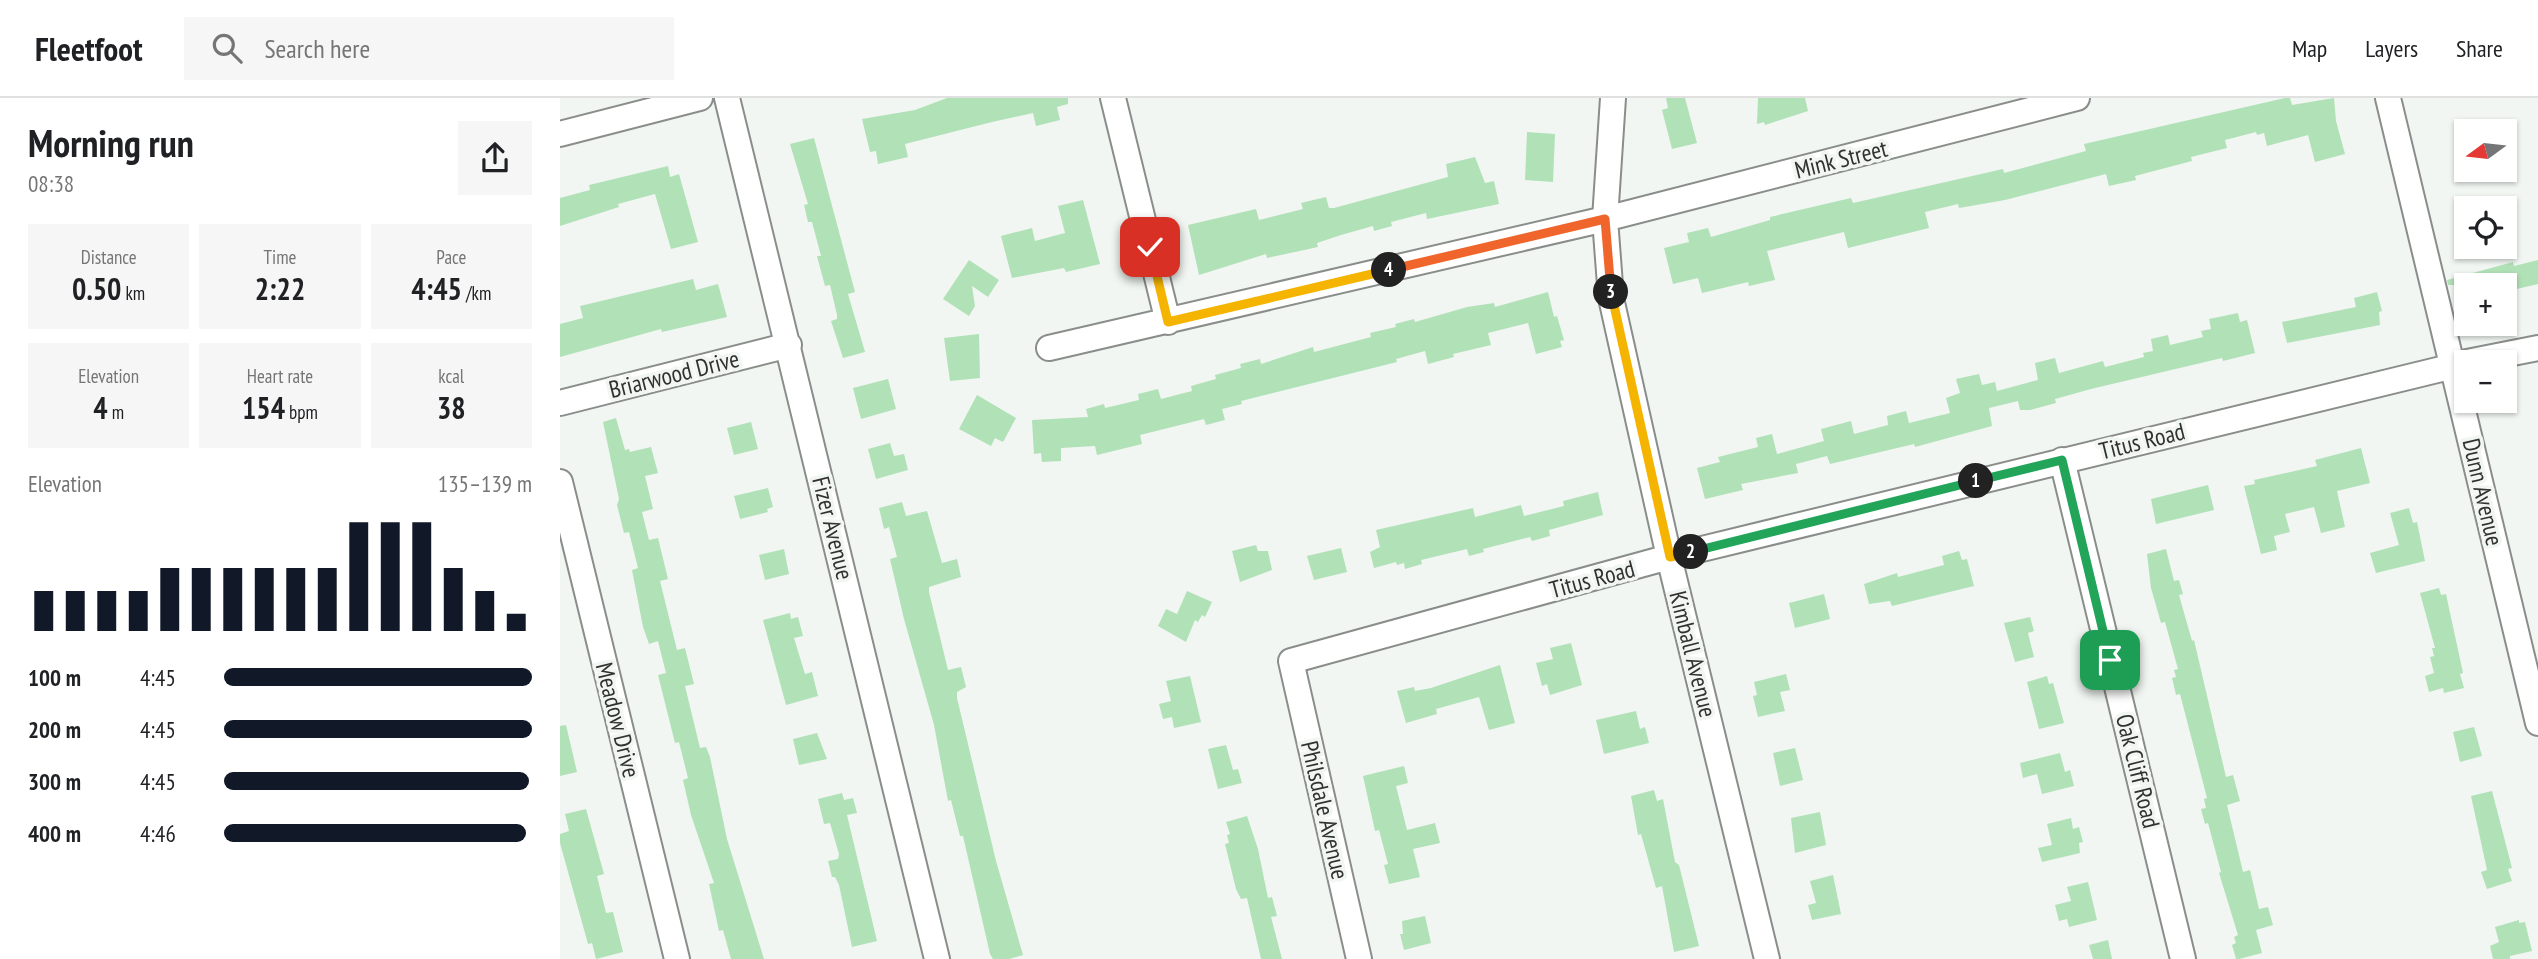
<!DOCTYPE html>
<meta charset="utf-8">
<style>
:root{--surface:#fff;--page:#f6f6f6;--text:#202124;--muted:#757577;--line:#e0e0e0;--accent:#111827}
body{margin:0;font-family:"PT Sans Narrow",sans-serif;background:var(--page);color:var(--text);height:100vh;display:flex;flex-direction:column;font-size:26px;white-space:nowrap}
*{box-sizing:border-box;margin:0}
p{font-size:23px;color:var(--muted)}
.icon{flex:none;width:38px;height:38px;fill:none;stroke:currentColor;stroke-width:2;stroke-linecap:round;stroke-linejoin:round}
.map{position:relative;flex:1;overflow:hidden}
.details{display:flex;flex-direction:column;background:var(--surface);width:560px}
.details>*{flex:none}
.needle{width:46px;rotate:255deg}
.buttons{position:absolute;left:1894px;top:21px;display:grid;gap:14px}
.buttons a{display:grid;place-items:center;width:63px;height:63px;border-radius:0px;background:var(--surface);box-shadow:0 2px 5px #0004;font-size:35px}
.pin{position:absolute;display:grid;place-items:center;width:60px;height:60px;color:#fff;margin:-30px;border-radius:14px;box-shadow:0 4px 10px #0006}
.km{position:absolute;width:35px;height:35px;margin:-18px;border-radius:50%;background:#222;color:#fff;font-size:19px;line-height:35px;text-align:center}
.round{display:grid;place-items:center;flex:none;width:74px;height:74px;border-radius:0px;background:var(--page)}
.overview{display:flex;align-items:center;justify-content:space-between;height:119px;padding:0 28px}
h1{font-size:38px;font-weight:700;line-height:52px}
.metrics{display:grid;grid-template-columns:repeat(3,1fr);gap:10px;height:119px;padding:7px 28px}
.metrics div{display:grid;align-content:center;border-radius:0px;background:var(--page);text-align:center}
.metrics b{font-size:30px;font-weight:700}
.metrics small{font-size:19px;font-weight:400}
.metrics p{font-size:19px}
.chart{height:196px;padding:14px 28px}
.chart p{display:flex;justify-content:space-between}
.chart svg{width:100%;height:126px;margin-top:7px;stroke:var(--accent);stroke-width:6}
ul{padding:0 28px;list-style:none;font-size:23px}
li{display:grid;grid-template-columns:112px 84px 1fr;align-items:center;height:52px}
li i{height:18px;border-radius:9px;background:var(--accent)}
header{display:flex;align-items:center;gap:42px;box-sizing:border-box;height:98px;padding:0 35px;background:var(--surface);border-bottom:2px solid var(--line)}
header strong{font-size:33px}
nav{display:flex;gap:38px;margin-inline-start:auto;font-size:24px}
.search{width:490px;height:63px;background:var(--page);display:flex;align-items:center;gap:18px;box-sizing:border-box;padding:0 24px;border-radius:0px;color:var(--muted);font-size:26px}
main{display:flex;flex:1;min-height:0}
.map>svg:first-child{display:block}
.building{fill:#b1e1b7}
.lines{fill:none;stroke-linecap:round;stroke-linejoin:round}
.minor-casing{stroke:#8a8e8a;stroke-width:28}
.minor{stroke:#fff;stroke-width:24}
.split-1-casing{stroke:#fff;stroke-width:14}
.split-2-casing{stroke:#fff;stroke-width:14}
.split-3-casing{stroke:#fff;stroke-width:14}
.split-4-casing{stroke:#fff;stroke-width:14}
.split-5-casing{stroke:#fff;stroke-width:14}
.split-1{stroke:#22a559;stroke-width:9}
.split-2{stroke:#22a559;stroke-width:9}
.split-3{stroke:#f5b400;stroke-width:9}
.split-4{stroke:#f0652b;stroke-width:9}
.split-5{stroke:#f5b400;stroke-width:9}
.labels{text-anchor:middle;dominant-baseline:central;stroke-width:7;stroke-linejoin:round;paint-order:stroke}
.street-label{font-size:24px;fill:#303130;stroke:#f1f6f2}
</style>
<header>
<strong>Fleetfoot</strong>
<div class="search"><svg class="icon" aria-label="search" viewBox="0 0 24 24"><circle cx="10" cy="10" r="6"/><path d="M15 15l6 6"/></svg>Search here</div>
<nav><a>Map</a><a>Layers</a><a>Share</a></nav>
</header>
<main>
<section class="details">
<div class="overview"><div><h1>Morning run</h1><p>08:38</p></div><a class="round"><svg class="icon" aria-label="share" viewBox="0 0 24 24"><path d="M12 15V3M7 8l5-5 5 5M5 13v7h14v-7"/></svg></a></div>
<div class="metrics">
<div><p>Distance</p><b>0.50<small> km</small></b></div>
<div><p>Time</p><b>2:22</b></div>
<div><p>Pace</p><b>4:45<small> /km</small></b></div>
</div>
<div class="metrics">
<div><p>Elevation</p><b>4<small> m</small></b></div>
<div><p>Heart rate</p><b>154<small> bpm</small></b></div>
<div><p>kcal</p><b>38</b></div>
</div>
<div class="chart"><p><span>Elevation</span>135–139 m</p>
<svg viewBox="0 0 160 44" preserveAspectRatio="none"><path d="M5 44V30M15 44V30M25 44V30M35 44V30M45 44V22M55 44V22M65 44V22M75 44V22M85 44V22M95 44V22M105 44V6M115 44V6M125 44V6M135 44V22M145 44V30M155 44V38"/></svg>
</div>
<ul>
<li><b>100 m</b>4:45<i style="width:100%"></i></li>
<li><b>200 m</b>4:45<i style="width:100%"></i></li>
<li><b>300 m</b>4:45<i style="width:99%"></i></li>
<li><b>400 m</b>4:46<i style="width:98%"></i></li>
</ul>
</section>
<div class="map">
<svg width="1978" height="861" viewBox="0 0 1978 861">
<rect width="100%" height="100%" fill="#f1f6f2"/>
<path class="building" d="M 387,0 L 508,0 L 508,6 L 497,9 L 500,22 L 476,28 L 473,15 L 432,24 L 345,46 L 348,59 L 318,66 L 316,53 L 310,54 L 302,21 L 355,12 Z
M 1106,0 L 1125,0 L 1137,45 L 1112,51 L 1102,12 L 1108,10 Z
M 1198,0 L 1245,0 L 1248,13 L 1205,27 L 1204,24 L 1197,26 Z
M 1725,0 L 1730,0 L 1732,7 L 1774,0 L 1776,23 L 1785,56 L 1755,64 L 1748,37 L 1707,48 L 1704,35 L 1697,37 L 1696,34 L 1665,42 L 1667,50 L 1631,59 L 1632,63 L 1575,78 L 1576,82 L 1549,88 L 1546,76 L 1445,102 L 1399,110 L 1398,106 L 1365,114 L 1369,130 L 1288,150 L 1284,134 L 1207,153 L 1215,182 L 1189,188 L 1188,184 L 1142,195 L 1138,180 L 1113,186 L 1104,150 L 1129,144 L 1127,135 L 1148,130 L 1151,139 L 1210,122 L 1210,119 L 1291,100 L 1293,105 L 1443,71 L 1444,75 L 1526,53 L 1524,46 Z
M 967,34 L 995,36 L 993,84 L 965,82 Z
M 254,40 L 295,194 L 288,196 L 305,254 L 283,260 L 271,223 L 277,221 L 277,217 L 270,187 L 265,188 L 257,158 L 261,158 L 252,124 L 248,124 L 244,107 L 248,106 L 230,46 Z
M 915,59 L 925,85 L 934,83 L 939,106 L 867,121 L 866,115 L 831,124 L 832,128 L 814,133 L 813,128 L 781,137 L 757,145 L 758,149 L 707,160 L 706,156 L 639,177 L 628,127 L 696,111 L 699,122 L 743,111 L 741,105 L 766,99 L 769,110 L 774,110 L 888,79 L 886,66 Z
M 108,68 L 110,79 L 119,76 L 138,144 L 111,151 L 95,96 L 58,106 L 59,109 L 0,128 L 0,100 L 30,92 L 29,87 Z
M 523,102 L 540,166 L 506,174 L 504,170 L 452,180 L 441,138 L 472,130 L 475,143 L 505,135 L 498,108 Z
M 409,162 L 439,182 L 428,199 L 412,188 L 415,208 L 409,218 L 383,201 Z
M 1978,162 L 1978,186 L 1944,194 L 1944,187 L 1888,187 L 1887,182 L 1953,164 L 1954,168 Z
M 133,181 L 136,192 L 158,186 L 167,219 L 102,234 L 101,231 L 0,259 L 0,226 L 23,220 L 20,208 Z
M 988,194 L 994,219 L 997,218 L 1004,242 L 1000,243 L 1002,249 L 976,256 L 968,225 L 928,235 L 931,247 L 893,256 L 894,259 L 868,266 L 865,253 L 836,261 L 837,264 L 681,303 L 682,306 L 662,311 L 665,322 L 646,327 L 644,321 L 580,337 L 582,346 L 537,357 L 535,348 L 501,350 L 501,363 L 482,364 L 481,355 L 474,356 L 472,322 L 528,319 L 526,311 L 544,306 L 545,310 L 579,302 L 578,296 L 598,291 L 601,301 L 632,293 L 631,288 L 656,281 L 655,277 L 681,270 L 680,266 L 700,261 L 701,266 L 753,249 L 754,254 L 811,239 L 810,235 L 836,229 L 835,226 L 854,221 L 855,224 L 907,209 L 934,205 L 935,209 Z
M 1817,194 L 1822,213 L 1819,214 L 1820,227 L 1727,245 L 1722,224 L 1796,209 L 1794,200 Z
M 1678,215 L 1680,224 L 1687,222 L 1695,255 L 1663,263 L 1662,260 L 1531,291 L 1495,301 L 1496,305 L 1470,312 L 1460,312 L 1458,303 L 1429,310 L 1432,328 L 1355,349 L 1354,346 L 1270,366 L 1267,358 L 1236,366 L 1238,375 L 1181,386 L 1183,392 L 1145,401 L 1137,370 L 1160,364 L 1158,359 L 1198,349 L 1196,340 L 1212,336 L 1217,356 L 1264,343 L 1261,331 L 1291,323 L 1294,336 L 1328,327 L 1327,318 L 1346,313 L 1349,325 L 1390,315 L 1386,300 L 1400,295 L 1396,281 L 1419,276 L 1422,287 L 1435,284 L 1437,293 L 1478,282 L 1475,265 L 1495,260 L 1499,275 L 1543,263 L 1545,269 L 1584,259 L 1583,255 L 1593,253 L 1591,241 L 1608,237 L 1610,247 L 1643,239 L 1641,233 L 1651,231 L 1649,221 Z
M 419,236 L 420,280 L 390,283 L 384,240 Z
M 328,281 L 336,311 L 301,321 L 293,290 Z
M 417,297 L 456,320 L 443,344 L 435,340 L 431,348 L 399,331 Z
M 56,320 L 65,352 L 69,351 L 70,354 L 91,349 L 98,375 L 85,378 L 93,411 L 82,414 L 89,442 L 98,440 L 108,481 L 100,483 L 117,552 L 125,550 L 134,586 L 125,588 L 140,650 L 146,649 L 150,659 L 167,741 L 204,861 L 171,861 L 163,832 L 159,833 L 149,786 L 154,785 L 131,717 L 123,682 L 128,680 L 119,644 L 115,645 L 98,577 L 106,575 L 98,543 L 89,546 L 83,529 L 72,472 L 78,470 L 69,434 L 64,435 L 57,407 L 59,401 L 43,324 Z
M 191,324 L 198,351 L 174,357 L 167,330 Z
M 330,345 L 334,358 L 344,356 L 348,372 L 316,381 L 308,351 Z
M 1801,350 L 1810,385 L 1777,393 L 1785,429 L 1761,435 L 1754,409 L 1725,416 L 1730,434 L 1714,438 L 1717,452 L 1701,456 L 1684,388 L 1695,386 L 1694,382 L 1757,368 L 1755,362 Z
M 1648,387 L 1654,412 L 1596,426 L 1591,401 Z
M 208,390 L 213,409 L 207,411 L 208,414 L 180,421 L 174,398 Z
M 1038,394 L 1043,417 L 989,432 L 990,438 L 972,443 L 970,439 L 923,451 L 924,454 L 909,458 L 907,451 L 861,462 L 862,466 L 845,471 L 844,465 L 837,467 L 836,464 L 814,470 L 810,454 L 820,449 L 816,432 L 913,410 L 915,419 L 961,407 L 964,418 L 1004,408 L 1003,403 Z
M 342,404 L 346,418 L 367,413 L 382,465 L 397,461 L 401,479 L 369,489 L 369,494 L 388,572 L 401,569 L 406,589 L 397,594 L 397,600 L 436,763 L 463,857 L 449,861 L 433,861 L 430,856 L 403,738 L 400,738 L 391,702 L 388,703 L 374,627 L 344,521 L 330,461 L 337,459 L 329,429 L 324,431 L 319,410 Z
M 1849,410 L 1853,425 L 1857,424 L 1865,463 L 1816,475 L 1810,455 L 1839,447 L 1830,415 Z
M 696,447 L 698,453 L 708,453 L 712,472 L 680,484 L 672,453 Z
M 781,450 L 787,474 L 754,482 L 747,458 Z
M 224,451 L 229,476 L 205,482 L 199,457 Z
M 1606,451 L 1614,483 L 1619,482 L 1623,496 L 1619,497 L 1632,543 L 1634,542 L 1666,679 L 1673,677 L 1680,703 L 1667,707 L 1683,774 L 1690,772 L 1699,811 L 1708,809 L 1713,827 L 1696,832 L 1702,855 L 1679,861 L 1676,861 L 1672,847 L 1676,845 L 1674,839 L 1678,837 L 1659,775 L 1661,774 L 1648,725 L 1645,726 L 1641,711 L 1646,710 L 1644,701 L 1647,700 L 1620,596 L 1616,597 L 1612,580 L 1616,579 L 1614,572 L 1618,571 L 1605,524 L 1601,525 L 1591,490 L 1587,456 Z
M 1399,453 L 1402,462 L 1407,461 L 1414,488 L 1332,508 L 1330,503 L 1309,506 L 1304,486 L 1337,475 L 1338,479 L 1384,467 L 1382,458 Z
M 1879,490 L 1881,497 L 1886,496 L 1903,575 L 1900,576 L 1904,590 L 1884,595 L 1883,590 L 1869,594 L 1865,578 L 1874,575 L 1870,559 L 1874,558 L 1872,550 L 1875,550 L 1860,495 Z
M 627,493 L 652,504 L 645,519 L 642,517 L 638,524 L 635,522 L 626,544 L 598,528 L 606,511 L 617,516 Z
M 1264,496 L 1270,521 L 1235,530 L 1229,505 Z
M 230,515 L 231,521 L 238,519 L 243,538 L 234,540 L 245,576 L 252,574 L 258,598 L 226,607 L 203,522 Z
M 1470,519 L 1474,533 L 1468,535 L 1474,559 L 1455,564 L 1444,525 Z
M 1011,545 L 1022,587 L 990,597 L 987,586 L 982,588 L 976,565 L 993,561 L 990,550 Z
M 940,567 L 955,625 L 929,632 L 919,599 L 876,611 L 877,616 L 846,625 L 837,593 L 854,589 L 855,593 L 871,590 Z
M 1226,576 L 1230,592 L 1220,594 L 1225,613 L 1198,619 L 1193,598 L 1197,597 L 1194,584 Z
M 630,578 L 641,624 L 614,630 L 612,619 L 603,621 L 599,606 L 611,603 L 606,583 Z
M 1487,578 L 1489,586 L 1493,585 L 1504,625 L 1479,631 L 1467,584 Z
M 1076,613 L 1080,631 L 1085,629 L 1089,645 L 1044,656 L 1036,622 Z
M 6,627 L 17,674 L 0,678 L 0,628 Z
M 1914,629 L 1922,658 L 1900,664 L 1893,634 Z
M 257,635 L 267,661 L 239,667 L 233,641 Z
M 666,647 L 673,672 L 678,671 L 682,685 L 658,691 L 648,651 Z
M 1235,650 L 1243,682 L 1220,688 L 1213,655 Z
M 1500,655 L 1505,674 L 1510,672 L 1514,688 L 1482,696 L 1477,676 L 1463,680 L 1460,665 Z
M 844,668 L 848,685 L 836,688 L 847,732 L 875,725 L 880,745 L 853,751 L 860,779 L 829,786 L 824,767 L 828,766 L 819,732 L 815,733 L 803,678 Z
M 1094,692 L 1097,703 L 1103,701 L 1115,764 L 1119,767 L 1139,848 L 1114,854 L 1102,788 L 1096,790 L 1081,736 L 1078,737 L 1071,698 Z
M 1932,693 L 1952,770 L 1948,771 L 1952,783 L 1927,791 L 1921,774 L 1927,772 L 1911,698 Z
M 282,695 L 284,702 L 293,700 L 297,715 L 287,717 L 317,843 L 292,849 L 279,787 L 275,779 L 272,779 L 268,763 L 278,761 L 279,756 L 270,725 L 264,726 L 258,701 Z
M 26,711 L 44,776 L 37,778 L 46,815 L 53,814 L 63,854 L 36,861 L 32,845 L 28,846 L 0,745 L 0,736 L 9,733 L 5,716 Z
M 1260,714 L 1266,747 L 1235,755 L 1231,720 Z
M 687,718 L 698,751 L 708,800 L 712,799 L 717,818 L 711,819 L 722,861 L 701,861 L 687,800 L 681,801 L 676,791 L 665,746 L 669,745 L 667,737 L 670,736 L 666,724 Z
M 1511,720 L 1513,731 L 1519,729 L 1523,744 L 1519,745 L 1520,755 L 1482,764 L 1478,750 L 1492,747 L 1487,726 Z
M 1273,777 L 1281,816 L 1252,822 L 1248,807 L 1256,805 L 1250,783 Z
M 1528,784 L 1537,822 L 1509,829 L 1507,821 L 1499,823 L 1495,807 L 1511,803 L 1507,789 Z
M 865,818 L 871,845 L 844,852 L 840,836 L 843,836 L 842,823 Z
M 1959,822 L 1959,825 L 1965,824 L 1972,853 L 1950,858 L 1950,861 L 1933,861 L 1930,848 L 1939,844 L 1935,829 Z
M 1548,842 L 1552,861 L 1533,861 L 1529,847 Z"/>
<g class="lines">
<defs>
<path id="minor" d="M 167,0 L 377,861
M 553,0 L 608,224
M 1053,0 L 1045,121 L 1051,200 L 1109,459 L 1207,861
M 1828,0 L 1978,625
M 0,36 L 140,0
M 489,250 L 1045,121 L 1517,0
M 1907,264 L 1978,250
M 0,305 L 229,247
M 1502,362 L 1623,861
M 0,384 L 117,861
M 799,861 L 731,563 L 1109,459 L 1906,265"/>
</defs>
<use href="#minor" class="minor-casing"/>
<use href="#minor" class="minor"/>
</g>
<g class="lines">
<defs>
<path id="split-1" d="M 1416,383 L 1502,362 L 1550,562"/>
<path id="split-2" d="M 1131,454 L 1416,383"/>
<path id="split-3" d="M 1051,194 L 1110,459 L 1131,454"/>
<path id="split-4" d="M 829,172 L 1045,121 L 1051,194"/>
<path id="split-5" d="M 590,149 L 608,224 L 829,172"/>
</defs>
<use href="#split-1" class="split-1-casing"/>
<use href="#split-2" class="split-2-casing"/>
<use href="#split-3" class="split-3-casing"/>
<use href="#split-4" class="split-4-casing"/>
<use href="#split-5" class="split-5-casing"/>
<use href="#split-1" class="split-1"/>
<use href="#split-2" class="split-2"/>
<use href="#split-3" class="split-3"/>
<use href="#split-4" class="split-4"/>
<use href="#split-5" class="split-5"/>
</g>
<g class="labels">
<g class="street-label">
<text transform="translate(1281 61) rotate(-14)">Mink Street</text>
<text transform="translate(114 276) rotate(-14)">Briarwood Drive</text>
<text transform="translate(1582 343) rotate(-14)">Titus Road</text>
<text transform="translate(1923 394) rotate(77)">Dunn Avenue</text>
<text transform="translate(273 430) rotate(76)">Fizer Avenue</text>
<text transform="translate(1032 481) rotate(-15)">Titus Road</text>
<text transform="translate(1133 556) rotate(76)">Kimball Avenue</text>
<text transform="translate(58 622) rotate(76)">Meadow Drive</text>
<text transform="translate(1578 673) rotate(76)">Oak Cliff Road</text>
<text transform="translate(765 712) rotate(77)">Philsdale Avenue</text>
</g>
</g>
</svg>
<div class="buttons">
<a><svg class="needle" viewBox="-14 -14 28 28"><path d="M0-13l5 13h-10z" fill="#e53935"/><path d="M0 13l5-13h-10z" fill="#757577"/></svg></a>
<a><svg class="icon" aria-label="locate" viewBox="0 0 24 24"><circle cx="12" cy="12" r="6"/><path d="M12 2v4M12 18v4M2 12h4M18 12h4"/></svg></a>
<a>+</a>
<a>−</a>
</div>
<div class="pin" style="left:1550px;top:562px;background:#1e9e55"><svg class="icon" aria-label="arrive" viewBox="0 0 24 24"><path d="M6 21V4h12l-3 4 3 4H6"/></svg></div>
<div class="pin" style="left:590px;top:149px;background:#d93025"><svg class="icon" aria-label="check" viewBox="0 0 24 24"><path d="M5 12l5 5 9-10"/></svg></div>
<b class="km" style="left:1416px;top:383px">1</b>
<b class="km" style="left:1131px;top:454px">2</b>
<b class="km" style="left:1051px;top:194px">3</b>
<b class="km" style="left:829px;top:172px">4</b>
</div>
</main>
